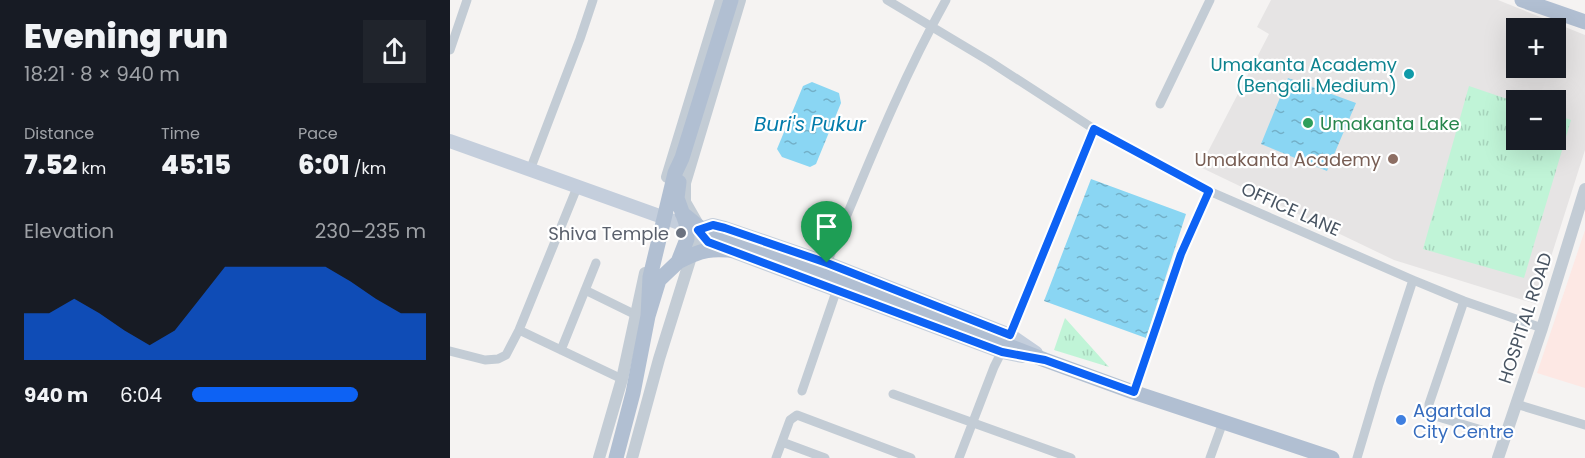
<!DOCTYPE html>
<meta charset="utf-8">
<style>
:root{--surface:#171b24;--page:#20242c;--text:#f1f3f6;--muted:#9ea1a6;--accent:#0d62f4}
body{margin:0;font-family:Poppins,sans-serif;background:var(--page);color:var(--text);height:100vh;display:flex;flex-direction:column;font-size:22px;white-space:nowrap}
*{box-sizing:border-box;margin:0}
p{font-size:20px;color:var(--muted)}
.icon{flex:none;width:33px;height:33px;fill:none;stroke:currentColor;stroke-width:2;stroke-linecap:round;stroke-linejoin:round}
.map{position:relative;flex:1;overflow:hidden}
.drawer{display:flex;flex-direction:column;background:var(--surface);width:450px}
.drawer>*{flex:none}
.controls{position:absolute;left:1056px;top:18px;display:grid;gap:12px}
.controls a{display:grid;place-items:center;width:60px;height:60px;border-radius:0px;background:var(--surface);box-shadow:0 6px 24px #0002;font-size:30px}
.pin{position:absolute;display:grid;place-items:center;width:51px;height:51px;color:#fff;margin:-62px -26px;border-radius:50% 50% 50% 0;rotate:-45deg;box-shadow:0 0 6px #0007}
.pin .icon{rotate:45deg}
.round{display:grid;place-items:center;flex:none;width:63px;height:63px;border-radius:0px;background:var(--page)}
.headline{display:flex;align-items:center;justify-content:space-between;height:102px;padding:0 24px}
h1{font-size:33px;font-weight:800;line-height:45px}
.figures{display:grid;grid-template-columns:repeat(3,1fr);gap:9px;height:102px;padding:6px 24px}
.figures div{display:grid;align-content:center}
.figures b{font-size:26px;font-weight:800}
.figures small{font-size:16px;font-weight:400}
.figures p{font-size:16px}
.chart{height:168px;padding:12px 24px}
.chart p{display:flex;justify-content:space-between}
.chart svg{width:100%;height:108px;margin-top:6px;fill:var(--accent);opacity:.7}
ul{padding:0 24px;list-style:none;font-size:20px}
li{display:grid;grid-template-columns:96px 72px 1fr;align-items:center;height:45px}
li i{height:15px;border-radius:8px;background:var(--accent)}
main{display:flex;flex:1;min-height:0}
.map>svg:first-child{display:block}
.education{fill:#e6e4e4;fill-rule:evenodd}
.medical{fill:#fde8e4}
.park{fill:url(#park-tufts)}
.water{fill:url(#water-ripples)}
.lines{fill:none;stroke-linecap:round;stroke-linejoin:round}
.minor{stroke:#c3ccd5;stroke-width:9}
.tertiary{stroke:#c3ccd5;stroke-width:12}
.secondary{stroke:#c4cedc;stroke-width:14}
.primary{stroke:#b1bfd2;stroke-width:15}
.route-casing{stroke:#fff;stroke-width:12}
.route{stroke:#0d62f4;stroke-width:8}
.culture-dot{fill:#0f9aa8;stroke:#fff;stroke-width:2}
.leisure-dot{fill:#2e9e5b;stroke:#fff;stroke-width:2}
.education-dot{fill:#8d6e63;stroke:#fff;stroke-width:2}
.worship-dot{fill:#6b7280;stroke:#fff;stroke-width:2}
.shop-dot{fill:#3f7fe0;stroke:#fff;stroke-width:2}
.labels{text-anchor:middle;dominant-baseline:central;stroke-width:4.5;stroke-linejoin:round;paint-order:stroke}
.culture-label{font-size:18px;fill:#0d838f;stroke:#fff;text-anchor:end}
.leisure-label{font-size:18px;fill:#27864d;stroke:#fff;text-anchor:start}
.education-label{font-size:18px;fill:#785e54;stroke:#fff;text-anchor:end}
.street-label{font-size:18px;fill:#485462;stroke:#fff}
.worship-label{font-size:18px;fill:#5b616d;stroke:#fff;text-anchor:end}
.shop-label{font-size:18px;fill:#366cbe;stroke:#fff;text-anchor:start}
.water-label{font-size:20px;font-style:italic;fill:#037cab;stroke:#fff}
</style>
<main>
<section class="drawer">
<div class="headline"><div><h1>Evening run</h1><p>18:21 · 8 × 940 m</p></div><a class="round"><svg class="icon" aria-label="share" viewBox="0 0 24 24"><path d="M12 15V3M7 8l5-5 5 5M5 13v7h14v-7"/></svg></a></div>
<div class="figures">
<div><p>Distance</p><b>7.52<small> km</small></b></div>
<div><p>Time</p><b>45:15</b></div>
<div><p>Pace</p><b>6:01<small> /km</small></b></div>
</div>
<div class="chart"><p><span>Elevation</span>230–235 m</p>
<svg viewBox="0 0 160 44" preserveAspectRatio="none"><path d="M0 44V25L10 25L20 19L30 25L40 32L50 38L60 32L70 19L80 6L90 6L100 6L110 6L120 6L130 12L140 19L150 25L160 25V44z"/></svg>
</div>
<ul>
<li><b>940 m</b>6:04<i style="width:71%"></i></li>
</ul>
</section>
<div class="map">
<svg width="1135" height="458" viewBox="0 0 1135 458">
<defs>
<pattern id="park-tufts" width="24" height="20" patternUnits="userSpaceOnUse" patternTransform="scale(1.5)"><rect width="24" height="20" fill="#c0f4d7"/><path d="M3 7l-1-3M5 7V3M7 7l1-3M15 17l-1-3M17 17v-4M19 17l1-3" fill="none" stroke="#a6d3bb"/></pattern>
<pattern id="water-ripples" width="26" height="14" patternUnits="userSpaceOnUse" patternTransform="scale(1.5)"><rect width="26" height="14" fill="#8ad6f3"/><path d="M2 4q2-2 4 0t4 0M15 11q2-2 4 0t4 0" fill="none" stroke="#73b0c8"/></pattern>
</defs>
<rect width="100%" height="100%" fill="#f5f3f2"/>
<path class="education" d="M 821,0 L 1048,0 L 1135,35 L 1135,150 L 1086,304 L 944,260 L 750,167 L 819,34 L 807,27 ZM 1066,28 L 1106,28 L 1106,68 L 1066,68 ZM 1066,100 L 1106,100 L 1106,140 L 1066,140 Z"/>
<path class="medical" d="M 1135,230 L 1135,388 L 1087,373 Z"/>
<path class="park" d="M 1019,86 L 1066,102 L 1066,140 L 1106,140 L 1106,115 L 1121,120 L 1074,278 L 973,249 Z
M 615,318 L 659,367 L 604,350 Z"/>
<path class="water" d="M 838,78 L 906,103 L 877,171 L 811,144 Z
M 362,82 L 389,93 L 391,103 L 366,164 L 360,167 L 332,157 L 327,149 L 353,86 Z
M 641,179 L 736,214 L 696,338 L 594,301 Z"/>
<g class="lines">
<path class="minor" d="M 437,0 L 539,61 L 644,129 L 759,191 L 963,280 L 1014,301 L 1092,328
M 0,50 L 17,0
M 710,104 L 760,0
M 80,170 L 130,39 L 143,0
M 377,263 C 414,175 449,84 496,0
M 135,290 L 186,315
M 1014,301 L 979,404 L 979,412 L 985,416 L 1055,437
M 69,330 L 172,379
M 111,350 L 146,263
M 0,351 L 35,360 L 48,359 L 56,355 L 69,330 L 128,185
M 352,391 L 387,289
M 683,392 L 731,254 L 759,191
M 443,394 L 621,458
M 1066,404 L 1135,425
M 332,442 L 375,458
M 326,458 L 340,420 L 347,415 L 461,458
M 509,458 L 544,367 L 560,335 L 644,129
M 760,458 L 773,422
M 907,458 L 929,384 L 963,280"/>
<path class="tertiary" d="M 217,177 L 271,0
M 149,458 L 172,379 L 195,273
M 182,458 L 209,359 L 250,228 L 235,202 L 235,183 L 290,0
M 1048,458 L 1092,328 L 1135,189"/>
<path class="secondary" d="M 0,141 L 243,228
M 248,230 L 263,225 L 275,228 L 377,263 L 560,335 L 586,353
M 248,230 L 258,242 L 552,352 L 572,356"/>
<path class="primary" d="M 1072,0 L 1135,22
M 232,213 L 253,230 L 279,241 L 356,267 L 595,360 L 683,392 L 882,458
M 228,262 C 252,249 262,248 289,251
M 198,316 L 200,277 L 225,173 L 232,158 L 281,0
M 166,458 L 183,393 L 198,316 L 209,280 L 228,262 L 237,239 L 236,223 L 227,198 L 229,182"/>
</g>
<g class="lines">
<defs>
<path id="route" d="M 644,129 L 759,191 L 731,254 L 684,392 L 595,360 L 552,352 L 258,242 L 248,230 L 263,225 L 275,228 L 377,263 L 560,335 Z"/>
</defs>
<use href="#route" class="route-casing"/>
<use href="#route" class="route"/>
</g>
<circle class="culture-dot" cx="959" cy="74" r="6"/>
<circle class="leisure-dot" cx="858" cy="123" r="6"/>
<circle class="education-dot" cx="943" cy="159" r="6"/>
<circle class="worship-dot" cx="231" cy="233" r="6"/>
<circle class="shop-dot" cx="951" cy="420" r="6"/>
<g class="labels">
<g class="culture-label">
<text x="947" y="64">Umakanta Academy<tspan x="947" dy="21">(Bengali Medium)</tspan></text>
</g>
<g class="leisure-label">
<text x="870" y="123">Umakanta Lake</text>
</g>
<g class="education-label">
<text x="931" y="159">Umakanta Academy</text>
</g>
<g class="street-label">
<text transform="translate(841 209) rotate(24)">OFFICE LANE</text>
<text transform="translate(1075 318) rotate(-72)">HOSPITAL ROAD</text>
</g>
<g class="worship-label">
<text x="219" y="233">Shiva Temple</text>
</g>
<g class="shop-label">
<text x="963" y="410">Agartala<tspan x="963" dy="21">City Centre</tspan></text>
</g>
<g class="water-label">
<text x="360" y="124">Buri's Pukur</text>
</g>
</g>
</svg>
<div class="controls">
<a>+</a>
<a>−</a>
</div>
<div class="pin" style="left:377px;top:263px;background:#1e9e55"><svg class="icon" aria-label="arrive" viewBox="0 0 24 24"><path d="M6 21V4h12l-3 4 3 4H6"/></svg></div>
</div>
</main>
